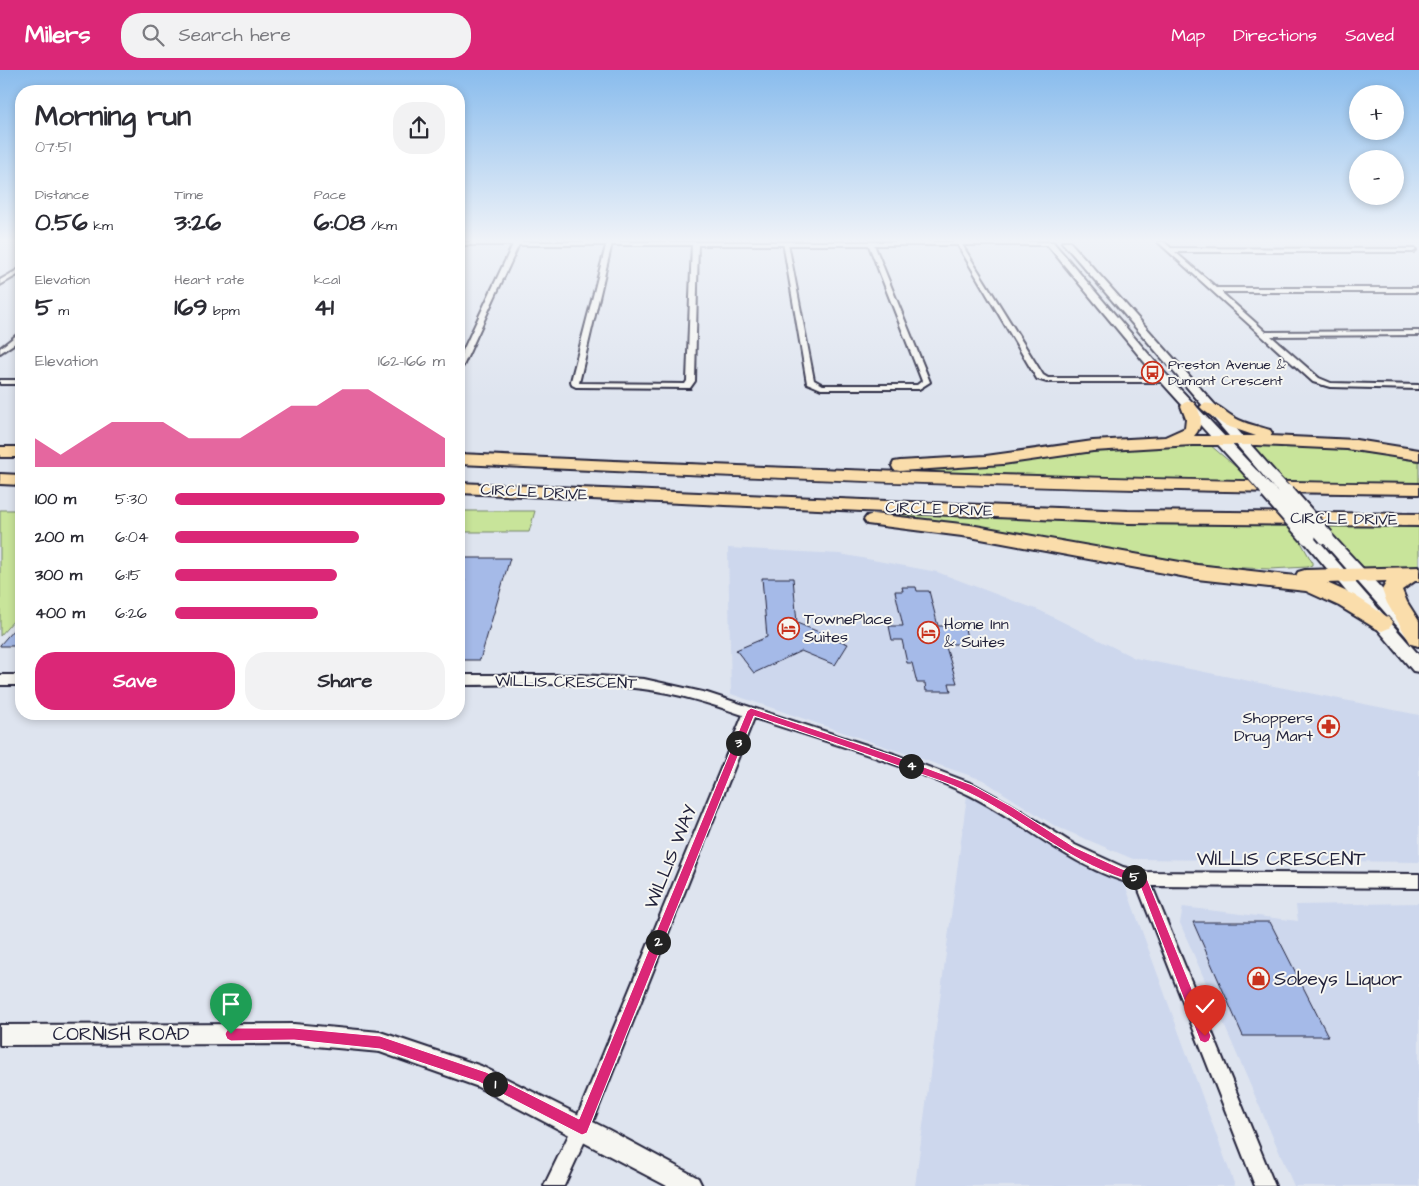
<!DOCTYPE html>
<meta charset="utf-8">
<style>
:root{--surface:#fff;--page:#f2f2f3;--text:#2b2b33;--muted:#7c7c81;--accent:#db2777}
body{margin:0;font-family:"Architects Daughter",sans-serif;background:var(--page);color:var(--text);height:100vh;display:flex;flex-direction:column;font-size:19px;white-space:nowrap}
*{box-sizing:border-box;margin:0}
p{font-size:16px;color:var(--muted)}
.icon{flex:none;width:28px;height:28px;fill:none;stroke:currentColor;stroke-width:2;stroke-linecap:round;stroke-linejoin:round}
.map{position:relative;flex:1;overflow:hidden}
.details{position:absolute;left:15px;top:15px;width:450px;height:635px;display:flex;flex-direction:column;background:var(--surface);border-radius:20px;box-shadow:0 2px 8px #0003}
.details>*{flex:none}
.controls{position:absolute;left:1349px;top:15px;display:grid;gap:10px}
.controls a{display:grid;place-items:center;width:55px;height:55px;border-radius:50%;background:var(--surface);box-shadow:0 2px 8px #0003;font-size:25px}
.pin{position:absolute;display:grid;place-items:center;width:42px;height:42px;color:#fff;margin:-51px -21px;border-radius:50% 50% 50% 0;rotate:-45deg;box-shadow:0 0 5px #0007}
.pin .icon{rotate:45deg}
.km{position:absolute;width:25px;height:25px;margin:-12px;border-radius:50%;background:#222;color:#fff;font-size:14px;line-height:25px;text-align:center}
.round{display:grid;place-items:center;flex:none;width:52px;height:52px;border-radius:20px;background:var(--page)}
.headline{display:flex;align-items:center;justify-content:space-between;height:85px;padding:0 20px}
h1{font-size:28px;font-weight:800;line-height:38px}
.metrics{display:grid;grid-template-columns:repeat(3,1fr);gap:8px;height:85px;padding:5px 20px}
.metrics div{display:grid;align-content:center}
.metrics b{font-size:25px;font-weight:800}
.metrics small{font-size:14px;font-weight:400}
.metrics p{font-size:14px}
.chart{height:140px;padding:10px 20px}
.chart p{display:flex;justify-content:space-between}
.chart svg{width:100%;height:90px;margin-top:5px;fill:var(--accent);opacity:.7}
.button{display:flex;gap:10px;margin-top:auto;padding:10px 20px}
.button a{flex:1;height:58px;border-radius:20px;background:var(--accent);color:#fff;font-size:20px;font-weight:800;line-height:58px;text-align:center}
.button a+a{background:var(--page);color:var(--text)}
ul{padding:0 20px;list-style:none;font-size:16px}
li{display:grid;grid-template-columns:80px 60px 1fr;align-items:center;height:38px}
li i{height:12px;border-radius:6px;background:var(--accent)}
header{display:flex;align-items:center;gap:30px;box-sizing:border-box;height:70px;padding:0 25px;background:var(--accent);color:#fff}
header strong{font-size:24px}
nav{display:flex;gap:28px;margin-inline-start:auto;font-size:18px}
.search{width:350px;height:45px;background:var(--page);display:flex;align-items:center;gap:12px;box-sizing:border-box;padding:0 18px;border-radius:20px;color:var(--muted);font-size:19px}
.map>svg:first-child{display:block}
.built{fill:#cdd7ed}
.green{fill:#c8e49a;stroke:#75836a}
.building{fill:#a5bae8;stroke:#22223b}
.lines{fill:none;stroke-linecap:round;stroke-linejoin:round}
.minor-casing{stroke:#22223b;stroke-width:4}
.tertiary-casing{stroke:#22223b;stroke-width:4}
.secondary-casing{stroke:#22223b;stroke-width:4}
.motorway-casing{stroke:#22223b;stroke-width:4}
.minor{fill:#f6f6f2;fill-rule:evenodd}
.tertiary{fill:#f6f6f2;fill-rule:evenodd}
.secondary{fill:#f6f6f2;fill-rule:evenodd}
.motorway{fill:#faddab;fill-rule:evenodd}
.secondary-bridge-far1-casing{stroke:#22223b;stroke-width:14;stroke-linecap:butt}
.secondary-bridge-casing{stroke:#22223b;stroke-width:19;stroke-linecap:butt}
.secondary-bridge-far1{stroke:#f6f6f2;stroke-width:12}
.secondary-bridge{stroke:#f6f6f2;stroke-width:15}
.route{fill:#db2777;stroke:#fff}
.labels{text-anchor:middle;dominant-baseline:central;stroke-width:4;stroke-linejoin:round;paint-order:stroke}
.far-poi-label{font-size:14px;fill:#22223b;stroke:#f6f6f2;text-anchor:start}
.street-label{font-size:16px;fill:#22223b;stroke:#f6f6f2}
.poi-label{font-size:16px;fill:#22223b;stroke:#f6f6f2;text-anchor:start}
.near-street-label{font-size:19px;fill:#22223b;stroke:#f6f6f2}
.near-poi-label{font-size:19px;fill:#22223b;stroke:#f6f6f2;text-anchor:start}
</style>
<header>
<strong>Milers</strong>
<div class="search"><svg class="icon" aria-label="search" viewBox="0 0 24 24"><circle cx="10" cy="10" r="6"/><path d="M15 15l6 6"/></svg>Search here</div>
<nav><a>Map</a><a>Directions</a><a>Saved</a></nav>
</header>
<div class="map">
<svg width="1419" height="1116" viewBox="0 0 1419 1116">
<rect width="100%" height="100%" fill="#dee4ef"/>
<filter id="ink" filterUnits="userSpaceOnUse"><feTurbulence type="fractalNoise" baseFrequency=".02" numOctaves="2"/><feDisplacementMap in="SourceGraphic" scale="10" xChannelSelector="R" yChannelSelector="G"/><feConvolveMatrix kernelMatrix="1 2 1 2 8 2 1 2 1" color-interpolation-filters="sRGB"/></filter>
<g filter="url(#ink)">
<path class="built" d="M 728,478 L 840,484 L 937,502 L 1041,541 L 1135,588 L 1419,645 L 1419,792 L 1133,789 L 1055,756 L 983,710 L 731,624 Z
M 968,718 L 1121,804 L 1235,1116 L 915,1116 Z
M 1419,833 L 1419,1116 L 1294,1116 L 1180,853 L 1183,837 L 1298,851 L 1296,835 Z"/>
<path class="green" d="M 1210,375 L 1243,403 L 1252,414 L 863,401 L 925,400 L 983,396 L 1130,376 Z
M 1254,376 L 1320,377 L 1419,390 L 1419,413 L 1287,414 L 1253,380 Z
M 0,440 L 21,440 L 21,542 L 0,566 Z
M 459,441 L 535,441 L 529,462 L 459,462 Z
M 911,443 L 1140,452 L 1287,455 L 1298,467 L 1312,492 L 1312,495 L 1307,497 L 1270,499 L 1223,497 L 1172,490 L 948,452 L 889,445 Z
M 1324,455 L 1419,456 L 1419,498 C 1398,499 1367,506 1351,489 C 1341,478 1334,465 1324,455 Z"/>
<path class="building" d="M 459,488 L 510,488 L 480,590 L 459,590 L 459,528 L 465,510 L 459,510 Z
M 762,508 L 793,508 L 797,553 L 848,574 L 835,595 L 801,581 L 754,603 L 736,580 L 767,567 Z
M 902,517 L 916,517 L 917,521 L 929,521 L 938,556 L 964,556 L 969,574 L 945,574 L 957,613 L 949,613 L 951,621 L 926,621 L 925,613 L 917,613 L 912,593 L 907,593 L 902,570 L 892,570 L 889,556 L 903,556 L 895,521 L 903,521 Z
M 21,551 L 21,576 L 0,576 L 0,575 Z
M 1193,852 L 1270,852 L 1328,966 L 1243,966 Z"/>
<g class="lines">
<defs>
<path id="minor" d="M 514,172 L 520,172 L 463,296 L 459,298 L 459,289 Z
M 607,172 L 612,173 L 579,313 L 685,314 L 687,311 L 692,172 L 698,172 L 695,311 L 690,318 L 576,317 L 572,315 L 571,311 Z
M 783,172 L 788,173 L 814,310 L 823,315 L 917,315 L 922,311 L 868,173 L 873,172 L 930,312 L 919,319 L 821,319 L 807,313 Z
M 956,172 L 961,173 L 1043,305 L 1048,308 L 1165,308 L 1169,310 L 1165,312 L 1047,312 L 1037,309 Z
M 1158,172 L 1164,172 L 1171,178 L 1415,179 L 1416,180 L 1413,182 L 1175,182 L 1217,218 L 1419,218 L 1419,222 L 1221,222 L 1266,262 L 1419,261 L 1419,265 L 1271,266 L 1319,308 L 1331,313 L 1419,315 L 1419,319 L 1330,317 L 1313,312 Z
M 21,198 L 21,203 L 0,215 L 0,210 Z
M 18,264 L 21,264 L 21,269 L 0,283 L 0,278 Z
M 0,310 L 21,310 L 21,314 L 0,314 Z
M 0,605 L 21,605 L 21,615 L 0,615 Z
M 459,605 L 582,605 L 644,609 L 707,623 L 894,684 L 973,714 L 1013,736 L 1075,775 L 1123,797 L 1142,802 L 1419,804 L 1419,818 L 1152,816 L 1275,1116 L 1255,1116 L 1137,815 C 1071,799 1023,750 963,722 C 896,691 824,671 754,648 L 588,1064 L 564,1116 L 544,1116 L 575,1052 L 743,645 C 711,634 677,623 643,619 C 582,611 520,615 459,615 Z"/>
<path id="tertiary" d="M 459,172 L 1053,172 L 1054,173 L 1050,175 L 459,175 Z
M 294,954 L 380,962 L 481,996 L 609,1060 L 698,1108 L 702,1116 L 667,1116 L 476,1016 L 380,982 L 294,974 L 0,975 L 0,955 Z"/>
<path id="secondary" d="M 1045,172 L 1053,172 L 1163,301 L 1259,403 L 1261,406 L 1259,409 L 1249,409 L 1155,305 Z
M 1062,172 L 1070,172 L 1275,402 L 1277,405 L 1275,408 L 1265,408 Z
M 1308,462 L 1313,464 L 1419,585 L 1419,602 L 1413,601 L 1303,470 L 1301,467 L 1303,464 Z
M 1326,462 L 1331,464 L 1419,559 L 1419,576 L 1413,574 L 1321,470 L 1319,467 L 1321,464 Z"/>
<path id="motorway" d="M 1189,331 L 1194,333 C 1202,344 1204,355 1194,366 L 1256,366 L 1224,355 L 1203,340 L 1200,337 L 1203,334 C 1216,331 1224,342 1235,348 C 1245,354 1258,356 1270,360 L 1272,363 L 1270,366 L 1356,370 L 1419,380 L 1419,390 L 1347,379 L 1257,375 L 1192,375 L 1093,381 L 1003,394 L 900,401 L 894,400 L 892,396 L 894,392 L 900,391 L 986,386 L 1093,371 L 1165,367 L 1185,358 L 1186,349 L 1181,336 L 1184,333 Z
M 0,377 L 21,377 L 21,387 L 0,387 Z
M 459,384 C 779,399 1099,410 1419,414 L 1419,424 C 1099,421 779,409 459,394 Z
M 0,404 L 21,405 L 21,415 L 0,414 Z
M 459,413 L 1128,441 L 1419,444 L 1419,456 L 1128,453 L 459,423 Z
M 873,444 L 970,455 L 1197,495 L 1296,506 L 1298,502 L 1305,500 L 1419,497 L 1419,511 L 1415,511 L 1402,520 L 1407,532 L 1419,551 L 1419,576 L 1411,574 L 1387,533 L 1382,520 L 1387,511 L 1327,513 L 1354,525 L 1389,548 L 1393,553 L 1389,558 L 1382,561 L 1375,558 L 1339,536 L 1306,521 L 1197,509 L 970,467 L 867,454 L 864,450 L 867,446 Z"/>
</defs>
<use href="#minor" class="minor-casing"/>
<use href="#tertiary" class="tertiary-casing"/>
<use href="#secondary" class="secondary-casing"/>
<use href="#motorway" class="motorway-casing"/>
<use href="#minor" class="minor"/>
<use href="#tertiary" class="tertiary"/>
<use href="#secondary" class="secondary"/>
<use href="#motorway" class="motorway"/>
<defs>
<path id="secondary-bridge-far1" d="M 1270,405 L 1287,423
M 1254,406 L 1269,423"/>
<path id="secondary-bridge" d="M 1268,422 L 1308,467
M 1286,422 L 1326,467"/>
</defs>
<use href="#secondary-bridge-far1" class="secondary-bridge-far1-casing"/>
<use href="#secondary-bridge" class="secondary-bridge-casing"/>
<use href="#secondary-bridge-far1" class="secondary-bridge-far1"/>
<use href="#secondary-bridge" class="secondary-bridge"/>
</g>
</g>
<linearGradient id="sky" x2="0" y2="1"><stop stop-color="#89bced"/><stop offset="0.52" stop-color="#f0f3f8"/><stop offset="1" stop-color="#f0f3f8" stop-opacity="0"/></linearGradient>
<rect width="1419" height="328" fill="url(#sky)"/>
<path class="route" d="M 751,638 L 897,687 L 972,715 L 1012,737 L 1074,777 L 1122,799 L 1146,806 L 1211,966 L 1209,971 L 1205,973 L 1200,971 L 1139,813 C 1073,797 1025,749 965,721 C 949,713 932,708 915,702 C 862,682 808,664 754,646 L 587,1063 L 582,1065 L 578,1063 L 479,1012 L 380,979 L 294,970 L 231,971 L 227,969 L 225,964 L 227,960 L 231,958 L 294,958 L 380,966 L 486,1002 L 579,1049 L 747,641 Z"/>
<defs>
<symbol id="bus-ring" viewBox="-11 -11 22 22"><circle r="9.5" fill="#f6f6f2" stroke="#c8321e" stroke-width="1.5"/><path d="M-5-6H5V4H4V6H2V4H-2V6H-4V4H-5ZM-3.5-4V0h7V-4ZM-3.5 1.2v1.5H-2V1.2ZM2 1.2v1.5H3.5V1.2Z" fill="#c8321e"/></symbol>
<symbol id="hotel-ring" viewBox="-11 -11 22 22"><circle r="9.5" fill="#f6f6f2" stroke="#c8321e" stroke-width="1.5"/><path d="M-6-4.5h1.5V1H6V5H4.5V3h-9V5H-6ZM-4 0a1.8 1.8 0 1 1 3.6 0ZM.5 0V-2.5h3Q6-2.5 6 0Z" fill="#c8321e"/></symbol>
<symbol id="pharmacy-ring" viewBox="-11 -11 22 22"><circle r="9.5" fill="#f6f6f2" stroke="#c8321e" stroke-width="1.5"/><path d="M-2-6h4v4h4v4h-4v4h-4v-4h-4v-4h4Z" fill="#c8321e"/></symbol>
<symbol id="shop-ring" viewBox="-11 -11 22 22"><circle r="9.5" fill="#f6f6f2" stroke="#c8321e" stroke-width="1.5"/><path d="M-5-2.5h2.3a2.7 3.5 0 0 1 5.4 0H5L5.5 6h-11ZM-1.5-2.5h3a1.5 2.3 0 0 0-3 0Z" fill="#c8321e"/></symbol>
</defs>
<g fill-rule="evenodd">
<use href="#bus-ring" x="1140" y="290" width="25" height="25"/>
<use href="#hotel-ring" x="776" y="546" width="25" height="25"/>
<use href="#hotel-ring" x="916" y="550" width="25" height="25"/>
<use href="#pharmacy-ring" x="1316" y="644" width="25" height="25"/>
<use href="#shop-ring" x="1246" y="896" width="25" height="25"/>
</g>
<g class="labels">
<g class="far-poi-label">
<text x="1168" y="295">Preston Avenue &amp;<tspan x="1168" dy="16">Dumont Crescent</tspan></text>
</g>
<g class="street-label">
<text transform="translate(534 422) rotate(3)">CIRCLE DRIVE</text>
<text transform="translate(939 439) rotate(2)">CIRCLE DRIVE</text>
<text transform="translate(1344 449) rotate(1)">CIRCLE DRIVE</text>
<text transform="translate(566 612) rotate(1)">WILLIS CRESCENT</text>
</g>
<g class="poi-label">
<text x="804" y="549">TownePlace<tspan x="804" dy="18">Suites</tspan></text>
<text x="944" y="554">Home Inn<tspan x="944" dy="18">&amp; Suites</tspan></text>
<text x="1313" y="648" text-anchor="end">Shoppers<tspan x="1313" dy="18">Drug Mart</tspan></text>
</g>
<g class="near-street-label">
<text transform="translate(671 787) rotate(-68)">WILLIS WAY</text>
<text x="1281" y="789">WILLIS CRESCENT</text>
<text x="121" y="964">CORNISH ROAD</text>
</g>
<g class="near-poi-label">
<text x="1274" y="909">Sobeys Liquor</text>
</g>
</g>
</svg>
<div class="controls">
<a>+</a>
<a>−</a>
</div>
<div class="pin" style="left:231px;top:964px;background:#1e9e55"><svg class="icon" aria-label="arrive" viewBox="0 0 24 24"><path d="M6 21V4h12l-3 4 3 4H6"/></svg></div>
<div class="pin" style="left:1205px;top:966px;background:#d93025"><svg class="icon" aria-label="check" viewBox="0 0 24 24"><path d="M5 12l5 5 9-10"/></svg></div>
<b class="km" style="left:495px;top:1014px">1</b>
<b class="km" style="left:658px;top:872px">2</b>
<b class="km" style="left:738px;top:673px">3</b>
<b class="km" style="left:911px;top:696px">4</b>
<b class="km" style="left:1134px;top:807px">5</b>
<section class="details">
<div class="headline"><div><h1>Morning run</h1><p>07:51</p></div><a class="round"><svg class="icon" aria-label="share" viewBox="0 0 24 24"><path d="M12 15V3M7 8l5-5 5 5M5 13v7h14v-7"/></svg></a></div>
<div class="metrics">
<div><p>Distance</p><b>0.56<small> km</small></b></div>
<div><p>Time</p><b>3:26</b></div>
<div><p>Pace</p><b>6:08<small> /km</small></b></div>
</div>
<div class="metrics">
<div><p>Elevation</p><b>5<small> m</small></b></div>
<div><p>Heart rate</p><b>169<small> bpm</small></b></div>
<div><p>kcal</p><b>41</b></div>
</div>
<div class="chart"><p><span>Elevation</span>162–166 m</p>
<svg viewBox="0 0 160 44" preserveAspectRatio="none"><path d="M0 44V30L10 38L20 30L30 22L40 22L50 22L60 30L70 30L80 30L90 22L100 14L110 14L120 6L130 6L140 14L150 22L160 30V44z"/></svg>
</div>
<ul>
<li><b>100 m</b>5:30<i style="width:100%"></i></li>
<li><b>200 m</b>6:04<i style="width:68%"></i></li>
<li><b>300 m</b>6:15<i style="width:60%"></i></li>
<li><b>400 m</b>6:26<i style="width:53%"></i></li>
</ul>
<div class="button"><a>Save</a><a>Share</a></div>
</section>
</div>
